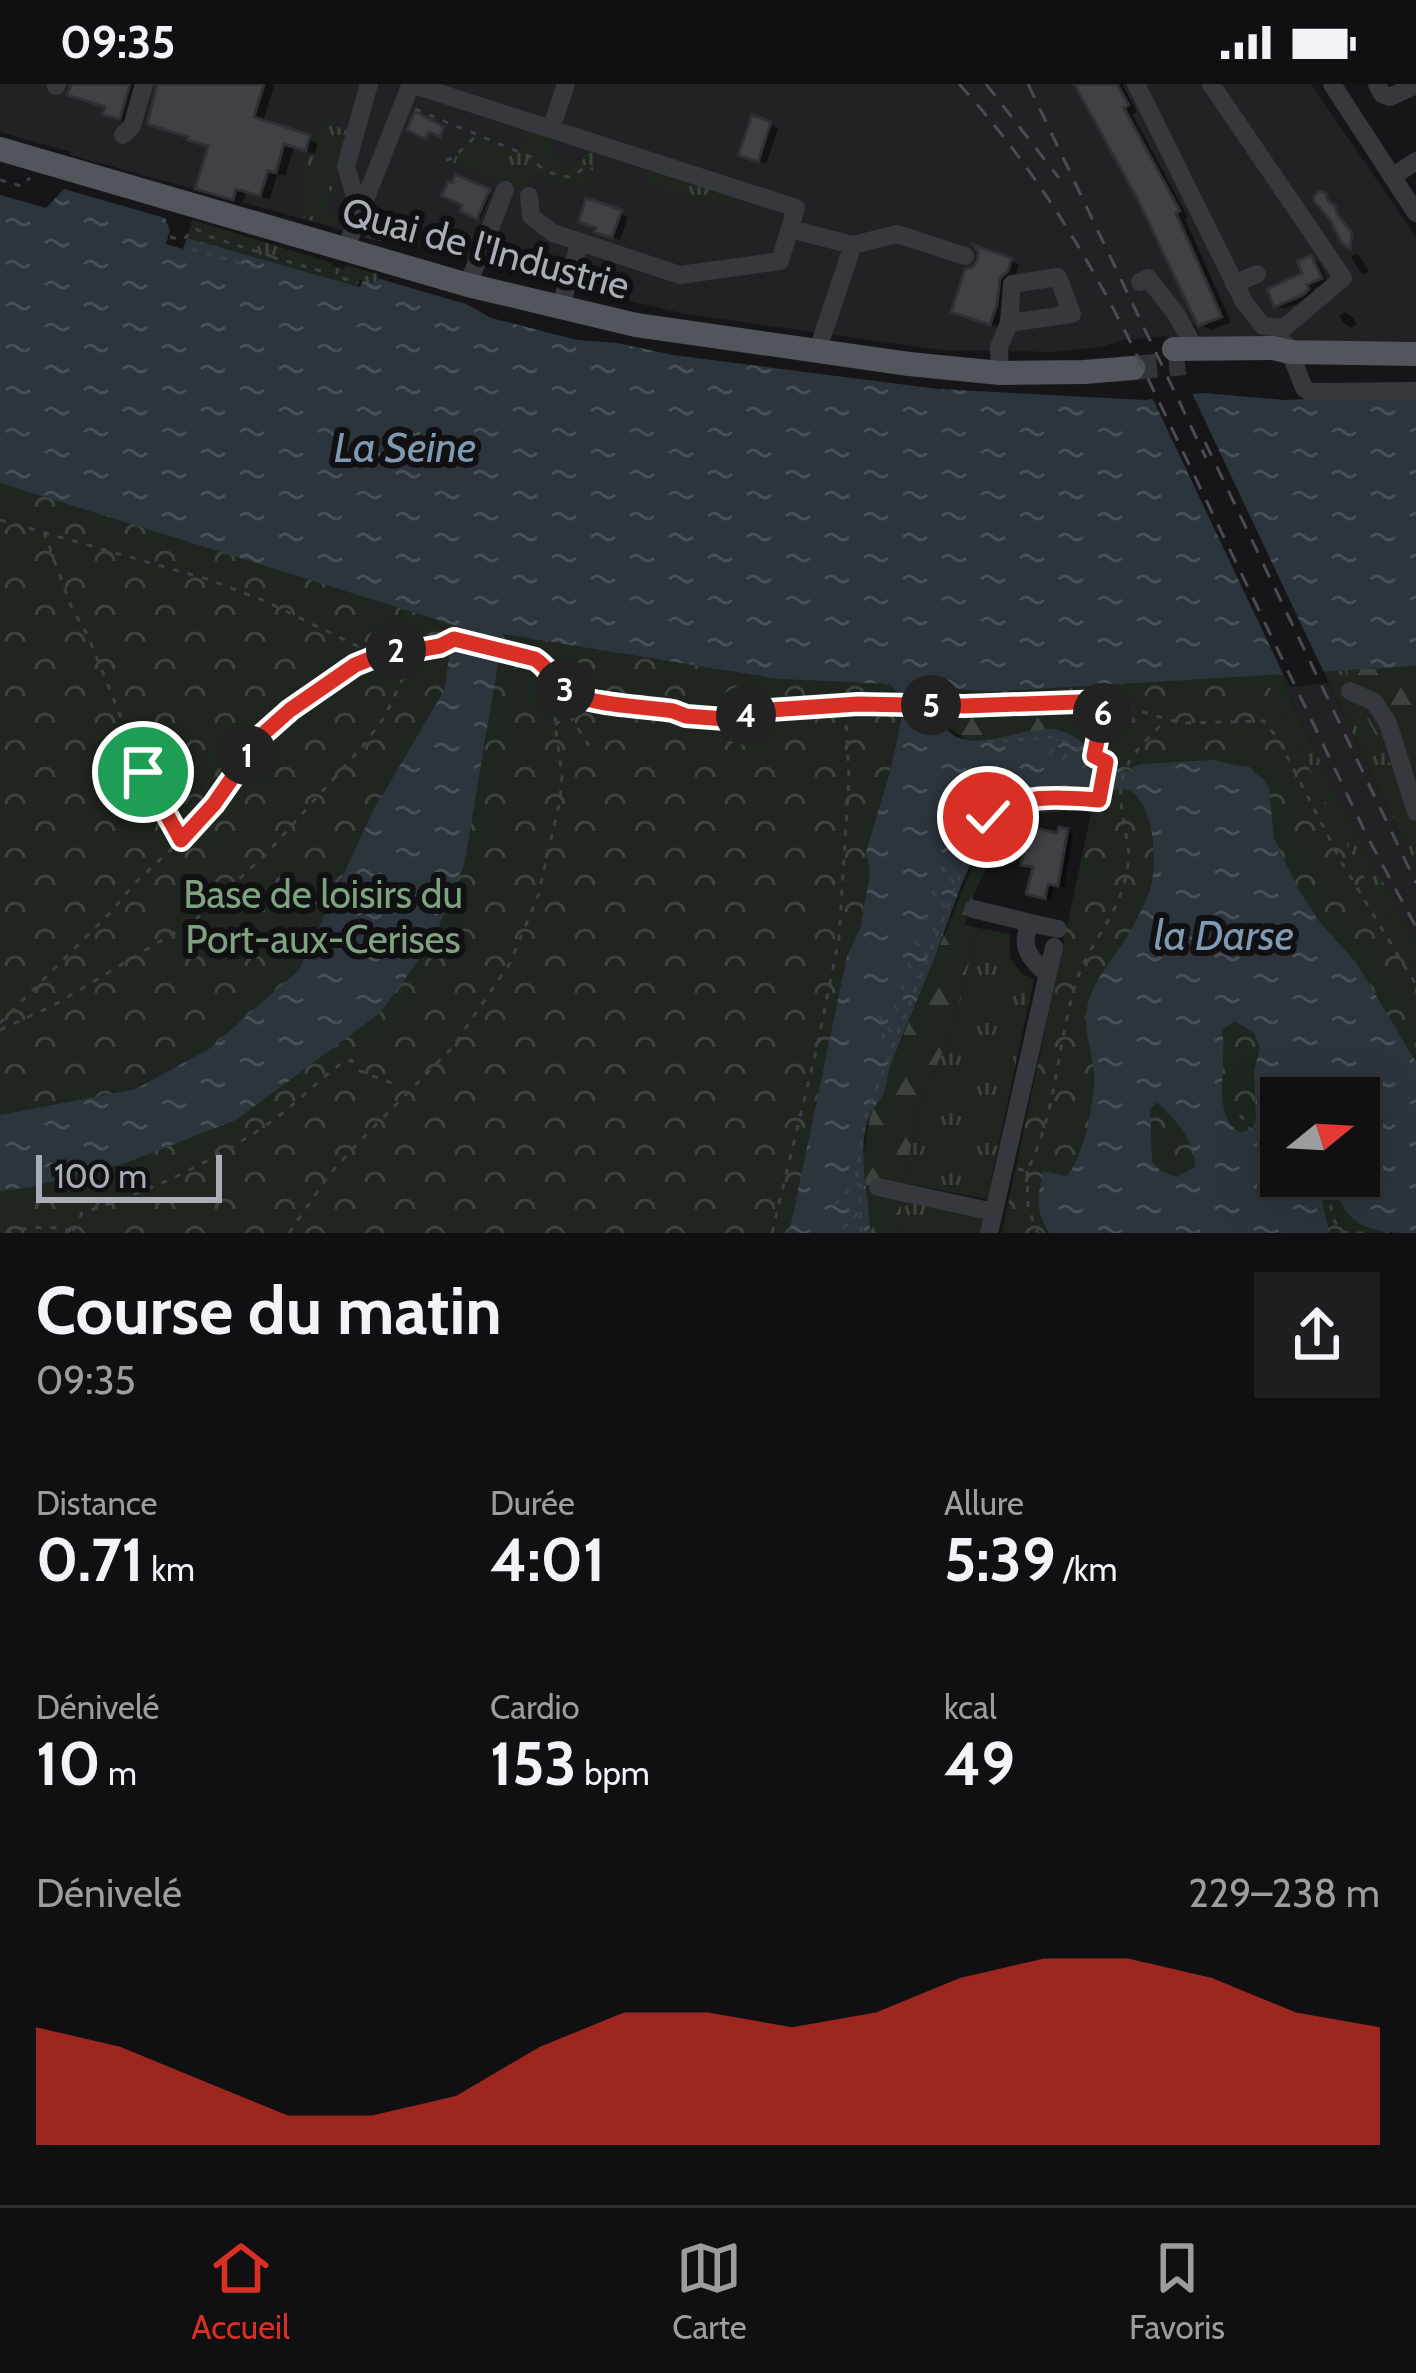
<!DOCTYPE html>
<html lang="fr">
<meta charset="utf-8">
<style>
:root{--surface:#101012;--page:#1e1e20;--text:#f1f3f6;--muted:#9c9d9f;--line:#303032;--accent:#d93025}
body{margin:0;font-family:Cabin,sans-serif;background:var(--page);color:var(--text);height:100vh;display:flex;flex-direction:column;font-size:45px;white-space:nowrap}
*{box-sizing:border-box;margin:0}
p{font-size:39px;color:var(--muted)}
.icon{flex:none;width:66px;height:66px;fill:none;stroke:currentColor;stroke-width:2;stroke-linecap:round;stroke-linejoin:round}
.map{position:relative;height:1149px;overflow:hidden}
.details{display:flex;flex-direction:column;background:var(--surface);flex:1}
.details>*{flex:none}
.needle{width:78px;rotate:72deg}
.tools{position:absolute;left:1260px;top:993px;display:grid;gap:24px}
.tools a{display:grid;place-items:center;width:120px;height:120px;border-radius:0px;background:var(--surface);box-shadow:0 12px 48px #0002,0 0 0 3px var(--line);font-size:60px}
.scale{position:absolute;left:36px;bottom:30px;width:186px;box-sizing:border-box;padding-left:12px;border:6px solid #a8adb8;border-top:0;font-size:33px;line-height:42px;white-space:nowrap;color:#a8adb8;-webkit-text-stroke:9px #111113;paint-order:stroke}
.pin{position:absolute;display:grid;place-items:center;width:102px;height:102px;color:#fff;margin:-51px;border:6px solid #fff;border-radius:50%;box-shadow:0 3px 12px #0007}
.km{position:absolute;width:60px;height:60px;margin:-30px;border-radius:50%;background:#222;color:#fff;font-size:33px;line-height:60px;text-align:center}
.round{display:grid;place-items:center;flex:none;width:126px;height:126px;border-radius:0px;background:var(--page)}
.overview{display:flex;align-items:center;justify-content:space-between;height:204px;padding:0 36px}
h1{font-size:66px;font-weight:700;line-height:90px}
.metrics{display:grid;grid-template-columns:repeat(3,1fr);gap:18px;height:204px;padding:12px 36px}
.metrics div{display:grid;align-content:center}
.metrics b{font-size:60px;font-weight:700}
.metrics small{font-size:33px;font-weight:400}
.metrics p{font-size:33px}
.chart{height:336px;padding:24px 36px}
.chart p{display:flex;justify-content:space-between}
.chart svg{width:100%;height:216px;margin-top:12px;fill:var(--accent);opacity:.7}
.status{display:flex;justify-content:space-between;align-items:center;height:84px;padding:0 60px;background:var(--surface);direction:ltr}
.status svg{height:33px;fill:currentColor}
.menu{display:flex;justify-content:space-around;align-items:center;height:168px;border-top:3px solid var(--line);background:var(--surface);font-size:33px;color:var(--muted)}
.menu a{display:grid;justify-items:center;gap:6px}
.menu .on{color:var(--accent)}
.map>svg:first-child{display:block}
.built{fill:#222225}
.grass{fill:url(#grass-tufts)}
.forest{fill:url(#forest-firs)}
.park{fill:url(#park-crowns);fill-rule:evenodd}
.water{fill:url(#water-ripples);fill-rule:evenodd}
.pier{fill:#161618}
.shadow{fill:#0007}
.building{fill:#404145;stroke:#303034;stroke-width:3}
.lines{fill:none;stroke-linecap:round;stroke-linejoin:round}
.major-tunnel{stroke:#333438;stroke-width:24;stroke-dasharray:24 12;stroke-linecap:butt}
.path{stroke:#3d3f44;stroke-width:3;stroke-dasharray:6 9;stroke-linecap:butt}
.minor{stroke:#37383d;stroke-width:18}
.major{stroke:#53555c;stroke-width:24}
.rail{stroke:#4a4c52;stroke-width:3;stroke-dasharray:15 12;stroke-linecap:butt}
.route-casing{stroke:#fff;stroke-width:24}
.route{stroke:#d93025;stroke-width:15}
.labels{text-anchor:middle;dominant-baseline:central;stroke-width:12;stroke-linejoin:round;paint-order:stroke}
.street-label{font-size:39px;fill:#a8adb8;stroke:#111113}
.park-label{font-size:39px;fill:#7fa381;stroke:#111113}
.water-label{font-size:42px;font-style:italic;fill:#7f9bb3;stroke:#111113}
</style>
<div class="status"><b>09:35</b><svg viewBox="0 0 49 12"><path d="M0 12V9h3v3zM5 12V6h3v6zM10 12V3h3v9zM15 12V0h3v12zM26 1h20v11H26zM47 4h2v5h-2z"/></svg></div>
<div class="map">
<svg width="1416" height="1149" viewBox="0 0 1416 1149">
<defs>
<pattern id="grass-tufts" width="24" height="20" patternUnits="userSpaceOnUse" patternTransform="scale(3)"><rect width="24" height="20" fill="#1e261f"/><path d="M3 7l-1-3M5 7V3M7 7l1-3M15 17l-1-3M17 17v-4M19 17l1-3" fill="none" stroke="#3c433d"/></pattern>
<pattern id="forest-firs" width="22" height="20" patternUnits="userSpaceOnUse" patternTransform="scale(3)"><rect width="22" height="20" fill="#1e261f"/><path d="M5 1l3.5 6h-7zM16 11l3.5 6h-7z" fill="#3c433d"/></pattern>
<pattern id="park-crowns" width="20" height="18" patternUnits="userSpaceOnUse" patternTransform="scale(3)"><rect width="20" height="18" fill="#1e261f"/><path d="M2 6a3 3 0 1 1 6 0M12 15a3 3 0 1 1 6 0" fill="none" stroke="#3c433d"/></pattern>
<pattern id="water-ripples" width="26" height="14" patternUnits="userSpaceOnUse" patternTransform="scale(3)"><rect width="26" height="14" fill="#2c353c"/><path d="M2 4q2-2 4 0t4 0M15 11q2-2 4 0t4 0" fill="none" stroke="#485056"/></pattern>
</defs>
<rect width="100%" height="100%" fill="#161618"/>
<path class="built" d="M 0,0 L 1311,0 L 1416,153 L 1416,258 L 1201,254 L 1195,241 L 1187,239 L 1181,256 L 1165,252 L 1123,256 L 1100,263 L 1053,268 L 941,266 L 686,230 L 483,184 L 462,172 L 415,158 L 412,165 L 70,71 L 71,68 L 64,66 L 0,48 Z
M 1288,598 L 1290,603 L 1328,599 L 1416,783 L 1416,859 L 1341,720 L 1284,600 Z"/>
<path class="grass" d="M 319,38 L 349,46 L 327,122 L 340,145 L 303,134 L 306,128 L 300,104 Z
M 525,46 L 553,54 L 549,73 L 574,81 L 576,77 L 582,78 L 588,65 C 602,73 590,92 586,106 L 536,90 L 523,108 L 453,79 L 456,71 L 477,53 L 518,69 Z
M 651,85 L 731,111 L 729,118 L 719,123 L 646,99 Z
M 192,136 L 332,179 L 331,184 L 334,182 L 344,185 L 346,181 L 377,190 L 380,195 L 372,199 L 359,196 L 357,202 L 187,154 Z
M 1347,586 L 1350,601 L 1416,730 L 1416,783 L 1323,587 Z
M 1284,590 L 1288,598 L 1284,601 L 1341,720 L 1416,859 L 1416,885 L 1345,758 L 1264,591 Z
M 978,844 L 1010,850 L 1010,874 L 1023,891 L 1034,894 L 987,1115 L 903,1099 L 921,1017 L 951,949 Z
M 901,1116 L 983,1133 L 980,1149 L 899,1149 Z"/>
<path class="forest" d="M 1416,582 L 1416,730 L 1350,601 L 1347,586 Z
M 1264,591 L 1345,758 L 1416,885 L 1116,679 L 1092,668 L 1001,656 L 966,656 L 938,635 L 935,619 L 948,603 L 987,608 Z
M 1038,718 L 1081,718 L 1079,726 L 1028,731 L 1006,741 L 974,810 L 965,841 L 978,844 L 951,949 L 921,1017 L 903,1099 L 899,1149 L 870,1149 L 863,1071 L 870,1033 L 981,761 L 1005,727 Z"/>
<path class="park" d="M 0,399 L 454,540 L 779,595 L 890,600 L 905,618 L 891,684 L 866,768 L 870,791 L 860,844 L 847,872 L 789,1149 L 0,1149 Z
M 1264,591 L 1345,758 L 1416,885 L 1416,1149 L 1002,1149 L 1119,597 ZM 1281,1014 L 1359,1014 L 1359,1092 L 1281,1092 Z"/>
<path class="water" d="M 64,105 L 165,134 L 170,146 L 166,160 L 183,165 L 187,154 L 360,203 L 363,197 L 372,199 L 380,195 L 466,220 L 491,234 L 577,256 L 617,259 L 673,271 L 938,305 L 1145,316 L 1204,309 L 1285,316 L 1416,311 L 1416,582 L 987,608 L 948,604 L 935,619 C 948,689 1018,638 1058,646 C 1077,650 1091,668 1108,676 L 1110,690 L 1118,684 L 1131,688 L 1134,682 L 1144,680 L 1213,676 L 1249,684 L 1264,696 L 1269,704 L 1274,754 L 1296,801 L 1318,836 L 1357,880 L 1416,978 L 1416,1149 C 1367,1149 1345,1143 1331,1092 L 1359,1092 L 1359,1014 L 1281,1014 L 1281,1055 L 1278,1064 L 1281,1067 L 1281,1092 L 1317,1092 L 1329,1149 L 1049,1149 C 1034,1123 1038,1114 1043,1087 L 1066,1092 C 1083,1079 1096,1010 1094,988 C 1092,965 1083,947 1087,924 C 1093,894 1118,870 1132,844 C 1139,831 1147,816 1151,802 C 1157,777 1155,722 1130,707 C 1122,703 1112,707 1104,709 L 1100,730 C 1073,721 1027,713 1003,732 C 973,755 950,835 936,871 C 921,908 905,944 891,981 C 887,990 887,999 884,1008 C 881,1016 873,1023 870,1031 C 855,1068 870,1111 870,1149 L 789,1149 L 847,872 L 860,844 L 870,791 L 866,768 L 891,684 L 905,618 L 890,600 L 779,595 L 503,550 L 464,781 L 433,856 L 380,929 L 236,1036 L 123,1080 L 30,1103 L 0,1107 L 0,1031 L 136,1005 L 209,965 L 299,886 L 373,727 L 444,607 L 454,541 L 0,399 L 0,111 L 46,124 ZM 1235,937 L 1254,949 L 1260,964 L 1254,987 L 1256,1037 L 1251,1046 L 1240,1048 C 1210,1033 1228,976 1222,946 ZM 1157,1018 C 1173,1032 1198,1061 1195,1083 L 1176,1093 L 1161,1087 L 1152,1078 L 1150,1025 Z"/>
<path class="pier" d="M 1190,305 L 1326,593 L 1286,596 L 1150,309 Z"/>
<path class="shadow" d="M 74,0 L 142,0 L 129,40 L 106,30 L 108,24 L 71,10 Z
M 162,0 L 270,0 L 274,2 L 263,38 L 318,59 L 315,70 L 294,63 L 285,92 L 277,90 L 270,115 L 246,108 L 243,118 L 208,108 L 211,63 L 150,39 Z
M 1077,0 L 1122,0 L 1137,28 L 1132,30 L 1188,133 L 1185,135 L 1231,238 L 1211,246 L 1200,240 L 1152,141 Z
M 770,40 L 778,45 L 766,80 L 750,74 Z
M 457,94 L 491,110 L 481,134 L 464,126 L 466,120 L 453,103 Z
M 620,129 L 628,133 L 620,156 L 605,151 Z
M 447,152 L 469,160 L 466,170 L 443,164 Z
M 1355,170 L 1360,173 L 1369,188 L 1365,190 L 1360,188 L 1351,173 Z
M 1311,174 L 1319,179 L 1328,198 L 1313,205 L 1315,210 L 1311,214 L 1284,225 L 1276,220 L 1306,191 Z
M 1011,177 L 1019,181 L 998,243 L 963,231 Z
M 1345,228 L 1352,233 L 1357,240 L 1351,244 L 1344,239 L 1339,232 Z
M 1067,748 L 1073,751 L 1064,803 L 1054,801 L 1051,816 L 1035,812 L 1036,784 L 1024,779 Z"/>
<path class="building" d="M 71,0 L 130,0 L 120,35 L 102,31 L 105,23 L 67,11 Z
M 157,0 L 264,0 L 254,33 L 310,51 L 306,67 L 284,60 L 276,89 L 268,87 L 260,112 L 236,105 L 233,116 L 195,105 L 208,62 L 187,56 L 188,53 L 147,40 Z
M 1074,0 L 1117,0 L 1129,21 L 1124,24 L 1180,127 L 1176,129 L 1222,233 L 1198,242 L 1138,116 Z
M 415,27 L 444,43 L 440,53 L 429,48 L 426,55 L 407,46 Z
M 752,31 L 771,38 L 758,78 L 738,71 Z
M 455,90 L 490,105 L 477,135 L 460,127 L 462,121 L 441,112 L 448,97 L 452,99 Z
M 1319,107 L 1326,109 L 1328,117 L 1336,123 L 1337,130 L 1352,149 L 1350,165 L 1341,158 L 1330,136 L 1314,117 L 1314,112 Z
M 586,114 L 622,126 L 612,154 L 594,148 L 596,144 L 578,138 Z
M 372,136 L 396,143 L 398,139 L 417,145 L 413,159 L 383,150 L 381,156 L 365,152 Z
M 974,161 L 1012,174 L 1008,187 L 1000,194 L 997,220 L 990,241 L 951,228 L 965,185 L 973,183 L 977,177 L 978,168 Z
M 1311,171 L 1322,194 L 1307,201 L 1309,205 L 1303,211 L 1274,223 L 1267,205 L 1302,189 L 1297,177 Z
M 1030,743 L 1057,749 L 1059,743 L 1068,745 L 1058,802 L 1048,800 L 1045,815 L 1026,810 L 1033,783 L 1021,781 Z"/>
<g class="lines">
<path class="major-tunnel" d="M 1133,284 L 1185,279"/>
<path class="path" d="M 415,25 L 531,73 C 541,87 555,92 572,93 L 585,83 L 593,85
M 446,76 L 453,74 L 475,53
M 0,96 L 21,102 L 30,94
M 170,153 L 182,156 L 196,145 L 211,153 L 271,172 L 272,165
M 192,165 L 263,186
M 272,173 L 328,189
M 338,184 L 336,192 L 358,199
M 0,436 L 207,495 L 265,517 L 359,563 L 412,567 L 440,562 L 454,555 L 535,575 C 555,588 558,608 568,628 C 575,641 584,653 591,665
M 44,448 L 70,520 L 88,552 L 143,688 L 180,756
M 357,581 L 387,568
M 557,599 L 570,609 L 584,615
M 555,641 L 585,616 L 725,635 L 770,626 L 858,620 L 964,622 L 1105,617 L 1181,639 L 1264,637 L 1278,655 L 1342,779 L 1416,901
M 988,658 L 1055,653 L 1106,678 L 1099,717 L 1086,715 L 1085,730
M 1050,670 L 1057,655
M 1095,671 L 1104,621
M 1063,676 L 1070,661
M 1083,685 L 1091,671
M 1046,702 L 1054,714
M 1064,703 L 1074,715
M 1011,704 L 1021,717
M 1083,704 L 1092,716
M 995,711 L 1004,723
M 975,719 L 987,735
M 958,732 L 975,754
M 949,757 L 966,778
M 941,783 L 955,800
M 932,807 L 946,825
M 924,832 L 937,850
M 915,857 L 928,873
M 908,880 L 918,893
M 901,901 L 910,914
M 894,921 L 903,934
M 879,932 L 896,954
M 0,939 L 110,829 L 134,800 L 194,744 L 214,720 L 263,650 L 290,626 L 355,581 L 359,563
M 0,946 L 56,920 L 194,837 L 268,768 L 362,663 L 384,634 L 408,584 L 412,568
M 882,955 L 886,944
M 1240,1031 L 1250,1045 L 1281,1061
M 1018,1085 L 1027,1087 C 1058,1026 1056,962 1076,899 C 1087,862 1115,836 1124,799 C 1127,787 1130,774 1128,762 C 1124,736 1114,705 1128,680 C 1136,665 1153,650 1164,637
M 1027,1087 L 1028,1124 L 1038,1149
M 1322,1092 L 1335,1138 L 1343,1148 L 1365,1149
M 835,1121 L 854,1099
M 843,1144 L 859,1128
M 73,1147 L 82,1129 C 148,1108 204,1082 262,1044 C 291,1025 315,999 343,978 L 351,976 L 360,987 L 397,1001
M 6,1149 C 30,1142 55,1141 79,1149
M 289,1149 L 329,1091 L 357,1060 L 452,964 L 510,879 L 538,812 L 560,716 L 562,691 L 555,641 L 556,604
M 772,1149 L 817,963 L 839,854 L 849,694 L 846,638 L 834,623
M 861,1149 L 860,1101 L 855,1100 L 866,1031 L 976,751 C 1006,709 1039,714 1086,715"/>
<path class="minor" d="M 411,0 L 796,124 L 780,177 L 680,191 L 553,149 L 531,132 L 529,112
M 1136,0 L 1244,218 L 1263,242 L 1284,244
M 1211,0 L 1343,194 L 1284,244
M 1332,0 L 1416,129
M 1377,0 L 1382,10 L 1390,13 L 1416,1
M 56,2 L 57,0
M 551,45 L 566,0
M 123,51 L 132,42 L 144,0
M 1392,93 L 1416,77
M 359,127 L 346,82 L 369,0
M 790,145 L 853,161 L 897,150 L 965,172
M 345,166 L 411,0
M 1140,198 L 1148,194 L 1176,230 L 1195,264
M 1234,200 L 1257,190
M 468,201 L 505,106
M 560,224 L 580,158
M 1287,261 L 1304,304 L 1310,308 L 1416,307
M 817,268 L 853,161
M 1000,289 L 999,263 L 1009,239 L 1072,230 L 1058,193 L 1012,200 L 1009,239
M 1350,607 L 1374,618 L 1388,639 L 1416,728
M 973,825 L 1031,839
M 1048,891 C 1030,874 1018,863 1031,839 L 1058,845
M 878,1103 L 994,1128
M 989,1149 L 1054,863"/>
<path class="major" d="M 0,65 L 468,201 L 636,241 L 909,280 L 1000,289 L 1084,288 L 1133,284
M 1174,265 L 1273,264 L 1290,268 L 1416,270"/>
<path class="rail" d="M 959,0 C 1029,77 1082,162 1129,255 L 1367,752 L 1416,843
M 986,0 L 1059,94
M 1028,0 L 1206,374
M 1205,358 L 1416,799"/>
</g>
<g class="lines">
<defs>
<path id="route" d="M 143,688 L 181,756 L 214,720 L 263,650 L 290,626 L 355,581 L 392,566 L 412,567 L 440,562 L 454,555 L 535,575 C 549,584 555,599 569,608 C 587,621 649,623 673,627 L 686,632 L 725,635 L 770,626 L 858,620 L 964,622 L 1105,617 L 1094,672 L 1106,678 L 1099,716 C 1060,713 1021,709 988,733"/>
</defs>
<use href="#route" class="route-casing"/>
<use href="#route" class="route"/>
</g>
<g class="labels">
<g class="street-label">
<text transform="translate(486 164) rotate(15)">Quai de l'Industrie</text>
</g>
<g class="park-label">
<text x="323" y="810">Base de loisirs du<tspan x="323" dy="45">Port-aux-Cerises</tspan></text>
</g>
<g class="water-label">
<text x="405" y="363">La Seine</text>
<text x="1224" y="851">la Darse</text>
</g>
</g>
</svg>
<div class="tools">
<a><svg class="needle" viewBox="-14 -14 28 28"><path d="M0-13l5 13h-10z" fill="#e53935"/><path d="M0 13l5-13h-10z" fill="#9c9d9f"/></svg></a>
</div>
<div class="scale">100 m</div>
<div class="pin" style="left:143px;top:688px;background:#1e9e55"><svg class="icon" aria-label="arrive" viewBox="0 0 24 24"><path d="M6 21V4h12l-3 4 3 4H6"/></svg></div>
<div class="pin" style="left:988px;top:733px;background:#d93025"><svg class="icon" aria-label="check" viewBox="0 0 24 24"><path d="M5 12l5 5 9-10"/></svg></div>
<b class="km" style="left:247px;top:671px">1</b>
<b class="km" style="left:396px;top:566px">2</b>
<b class="km" style="left:565px;top:605px">3</b>
<b class="km" style="left:746px;top:631px">4</b>
<b class="km" style="left:931px;top:621px">5</b>
<b class="km" style="left:1103px;top:629px">6</b>
</div>
<section class="details">
<div class="overview"><div><h1>Course du matin</h1><p>09:35</p></div><a class="round"><svg class="icon" aria-label="share" viewBox="0 0 24 24"><path d="M12 15V3M7 8l5-5 5 5M5 13v7h14v-7"/></svg></a></div>
<div class="metrics">
<div><p>Distance</p><b>0.71<small> km</small></b></div>
<div><p>Durée</p><b>4:01</b></div>
<div><p>Allure</p><b>5:39<small> /km</small></b></div>
</div>
<div class="metrics">
<div><p>Dénivelé</p><b>10<small> m</small></b></div>
<div><p>Cardio</p><b>153<small> bpm</small></b></div>
<div><p>kcal</p><b>49</b></div>
</div>
<div class="chart"><p><span>Dénivelé</span>229–238 m</p>
<svg viewBox="0 0 160 44" preserveAspectRatio="none"><path d="M0 44V20L10 24L20 31L30 38L40 38L50 34L60 24L70 17L80 17L90 20L100 17L110 10L120 6L130 6L140 10L150 17L160 20V44z"/></svg>
</div>
</section>
<nav class="menu">
<a class="on"><svg class="icon" aria-label="home" viewBox="0 0 24 24"><path d="M3 11l9-7 9 7M6 9v11h12V9"/></svg>Accueil</a>
<a><svg class="icon" aria-label="map" viewBox="0 0 24 24"><path d="M3 6l6-2 6 2 6-2v14l-6 2-6-2-6 2zM9 4v14M15 6v14"/></svg>Carte</a>
<a><svg class="icon" aria-label="saved" viewBox="0 0 24 24"><path d="M7 4h10v16l-5-4-5 4z"/></svg>Favoris</a>
</nav>
